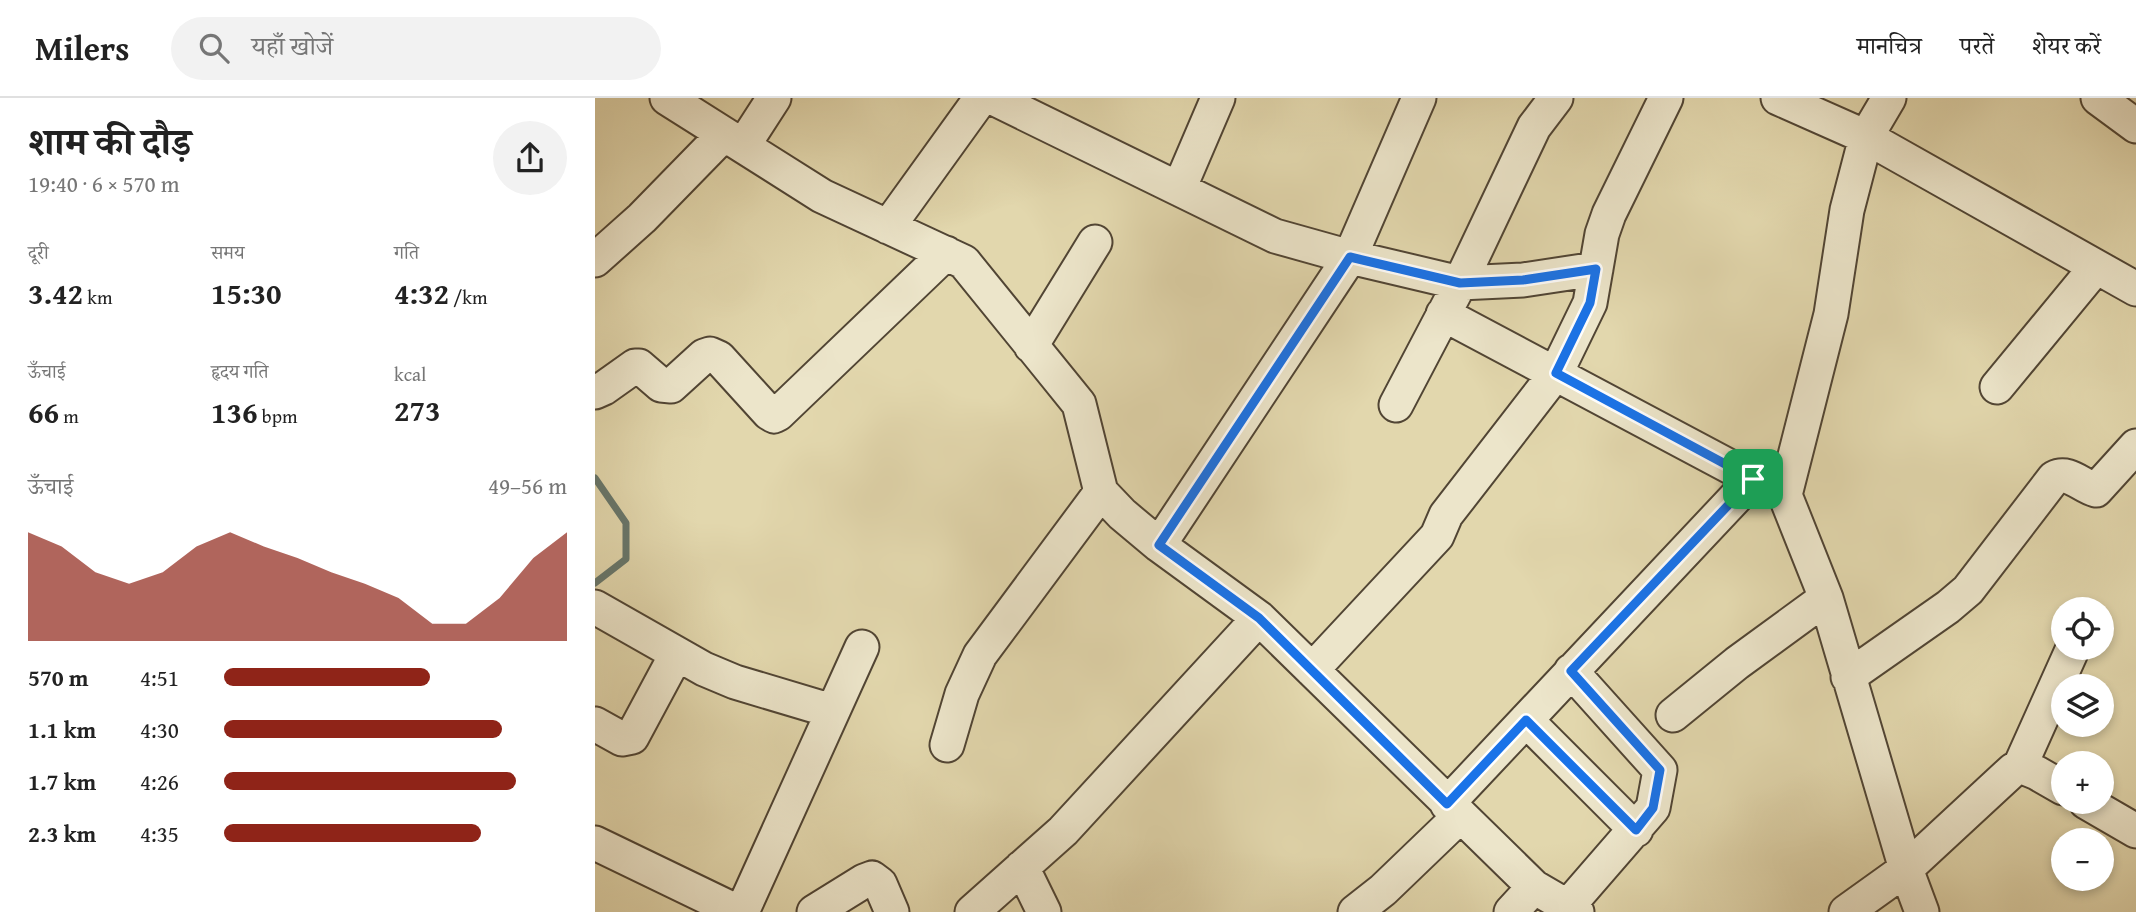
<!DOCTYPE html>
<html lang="hi">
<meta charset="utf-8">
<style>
:root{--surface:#fff;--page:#f2f2f2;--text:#222;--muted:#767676;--line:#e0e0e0;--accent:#8f2418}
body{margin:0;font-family:"Gentium Book Plus","Noto Serif Devanagari",serif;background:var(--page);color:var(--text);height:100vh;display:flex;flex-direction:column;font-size:26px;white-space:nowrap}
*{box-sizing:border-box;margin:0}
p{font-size:23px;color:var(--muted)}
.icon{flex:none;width:38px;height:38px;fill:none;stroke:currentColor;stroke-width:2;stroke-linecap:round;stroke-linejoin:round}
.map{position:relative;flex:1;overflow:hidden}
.side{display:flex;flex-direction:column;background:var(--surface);width:595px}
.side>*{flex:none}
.buttons{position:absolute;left:1456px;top:499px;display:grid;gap:14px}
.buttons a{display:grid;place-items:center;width:63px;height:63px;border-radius:50%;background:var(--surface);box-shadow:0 4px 10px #0003;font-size:35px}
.pin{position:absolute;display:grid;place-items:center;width:60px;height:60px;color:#fff;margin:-30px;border-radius:14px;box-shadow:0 4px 10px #0006}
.round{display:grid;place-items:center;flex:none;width:74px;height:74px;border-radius:37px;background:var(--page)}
.summary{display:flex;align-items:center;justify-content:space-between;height:119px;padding:0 28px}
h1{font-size:38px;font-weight:700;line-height:52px}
.metrics{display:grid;grid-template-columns:repeat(3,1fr);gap:10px;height:119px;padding:7px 28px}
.metrics div{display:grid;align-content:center}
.metrics b{font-size:30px;font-weight:700}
.metrics small{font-size:19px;font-weight:400}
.metrics p{font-size:19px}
.chart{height:196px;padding:14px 28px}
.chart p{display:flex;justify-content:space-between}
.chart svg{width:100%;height:126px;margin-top:7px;fill:var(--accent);opacity:.7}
ul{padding:0 28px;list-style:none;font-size:23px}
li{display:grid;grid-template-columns:112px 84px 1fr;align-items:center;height:52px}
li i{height:18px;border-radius:9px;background:var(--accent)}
header{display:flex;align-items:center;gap:42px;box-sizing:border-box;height:98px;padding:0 35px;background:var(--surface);border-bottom:2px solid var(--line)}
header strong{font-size:33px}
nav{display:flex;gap:38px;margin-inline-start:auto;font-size:24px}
.search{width:490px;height:63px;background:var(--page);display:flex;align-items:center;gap:18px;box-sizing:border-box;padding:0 24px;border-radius:38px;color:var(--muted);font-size:26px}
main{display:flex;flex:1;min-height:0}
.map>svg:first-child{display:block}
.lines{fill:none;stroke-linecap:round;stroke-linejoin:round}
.stream{stroke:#67776c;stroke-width:7}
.minor-casing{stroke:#514534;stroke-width:37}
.minor{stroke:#ece5ca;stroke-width:33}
.route-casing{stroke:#fff;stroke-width:14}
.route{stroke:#1a73e8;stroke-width:9}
</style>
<header>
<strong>Milers</strong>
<div class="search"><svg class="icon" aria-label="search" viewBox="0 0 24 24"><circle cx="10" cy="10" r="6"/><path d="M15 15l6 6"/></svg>यहाँ खोजें</div>
<nav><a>मानचित्र</a><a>परतें</a><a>शेयर करें</a></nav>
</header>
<main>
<section class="side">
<div class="summary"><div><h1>शाम की दौड़</h1><p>19:40 · 6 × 570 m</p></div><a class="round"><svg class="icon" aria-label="share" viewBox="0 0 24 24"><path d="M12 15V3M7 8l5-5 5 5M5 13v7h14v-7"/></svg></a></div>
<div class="metrics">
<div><p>दूरी</p><b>3.42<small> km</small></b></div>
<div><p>समय</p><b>15:30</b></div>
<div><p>गति</p><b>4:32<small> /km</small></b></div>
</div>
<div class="metrics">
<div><p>ऊँचाई</p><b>66<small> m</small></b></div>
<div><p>हृदय गति</p><b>136<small> bpm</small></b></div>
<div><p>kcal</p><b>273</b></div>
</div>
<div class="chart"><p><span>ऊँचाई</span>49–56 m</p>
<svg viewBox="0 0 160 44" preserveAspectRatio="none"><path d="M0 44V6L10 11L20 20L30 24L40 20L50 11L60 6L70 11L80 15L90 20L100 24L110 29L120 38L130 38L140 29L150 15L160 6V44z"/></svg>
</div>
<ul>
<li><b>570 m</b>4:51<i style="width:60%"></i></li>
<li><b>1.1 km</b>4:30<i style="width:81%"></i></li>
<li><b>1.7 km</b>4:26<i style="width:85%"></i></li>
<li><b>2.3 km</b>4:35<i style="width:75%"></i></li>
</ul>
</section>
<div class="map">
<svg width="1541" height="814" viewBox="0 0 1541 814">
<rect width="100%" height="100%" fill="#e2d7ad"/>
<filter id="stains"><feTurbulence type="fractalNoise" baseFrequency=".00286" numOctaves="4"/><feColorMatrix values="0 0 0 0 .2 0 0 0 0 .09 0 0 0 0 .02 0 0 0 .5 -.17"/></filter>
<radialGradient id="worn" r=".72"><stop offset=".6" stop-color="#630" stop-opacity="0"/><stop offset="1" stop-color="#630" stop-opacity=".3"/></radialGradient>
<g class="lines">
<path class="stream" d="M 0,380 L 31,425 L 31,461 L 0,485"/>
<defs>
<path id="minor" d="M 72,0 L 227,98 L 369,164 L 484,306 L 506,394 L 527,416 L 564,447 L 664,520 L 939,789 L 982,814
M 398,0 L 680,138 L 755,159 L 865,185 L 928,182 L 1001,171
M 1183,0 L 1271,39 L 1541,191
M 1294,0 L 1271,39 L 1252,112 L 1236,216 L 1190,397 L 1231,500 L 1311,771 L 1327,814
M 1503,0 L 1541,28
M 148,48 L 179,0
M 584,91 L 623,0
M 293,129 L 386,0
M 0,162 L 47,120 L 129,36
M 848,216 L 1175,390
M 436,248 L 500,144
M 1402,289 L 1501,169
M 0,294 L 9,290 L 40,268 L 44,268 L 66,287 L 76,288 L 109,258 L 115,256 L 124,260 L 174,315 L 179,318 L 183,316 L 351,155
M 801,307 L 865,185 L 939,29 L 961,0
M 564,447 L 755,159 L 824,0
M 0,509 L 109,571 L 140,584 L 237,613
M 717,572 L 842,438 L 851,417 L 961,275 L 995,205 L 1007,136 L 1014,116 L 1071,0
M 1253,579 L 1353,509 L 1373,492 L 1459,380 C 1474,372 1486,388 1501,392 L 1541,348
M 1078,617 L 1142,565 L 1231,500
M 931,622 L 1041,732
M 0,626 L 27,641 L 37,639 L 81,557
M 352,647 L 367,596 L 385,557 L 506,394
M 1425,668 L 1478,550
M 1491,704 L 1541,733
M 852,706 L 1158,381
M 0,745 L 143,814
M 427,769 L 449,814
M 973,808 L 1058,710 L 1065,672 L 976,573
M 147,814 L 267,549
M 219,814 L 269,783 L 277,780 L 285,786 L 297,814
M 377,814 L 468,733 L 664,520
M 760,814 L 788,792 L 865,718
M 916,814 L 939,789
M 1251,814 L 1311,771 L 1418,672 L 1425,668 L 1442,675 L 1468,690"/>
</defs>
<use href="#minor" class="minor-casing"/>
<use href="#minor" class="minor"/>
</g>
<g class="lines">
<defs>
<path id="route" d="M 755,159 L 865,185 L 928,182 L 1001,171 L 995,205 L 961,275 L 1158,381 L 976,573 L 1065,672 L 1058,710 L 1041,732 L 931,622 L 852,706 L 664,520 L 564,447 Z"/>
</defs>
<use href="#route" class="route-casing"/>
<use href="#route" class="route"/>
</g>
<rect width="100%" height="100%" filter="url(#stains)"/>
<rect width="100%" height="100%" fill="url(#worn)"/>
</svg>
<div class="buttons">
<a><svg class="icon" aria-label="locate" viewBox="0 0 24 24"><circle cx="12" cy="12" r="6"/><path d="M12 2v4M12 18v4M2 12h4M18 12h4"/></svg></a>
<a><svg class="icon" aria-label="layers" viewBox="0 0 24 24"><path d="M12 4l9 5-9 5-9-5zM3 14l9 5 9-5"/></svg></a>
<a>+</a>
<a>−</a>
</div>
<div class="pin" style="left:1158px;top:381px;background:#1e9e55"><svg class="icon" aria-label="arrive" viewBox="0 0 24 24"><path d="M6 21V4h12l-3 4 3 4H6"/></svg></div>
</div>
</main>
